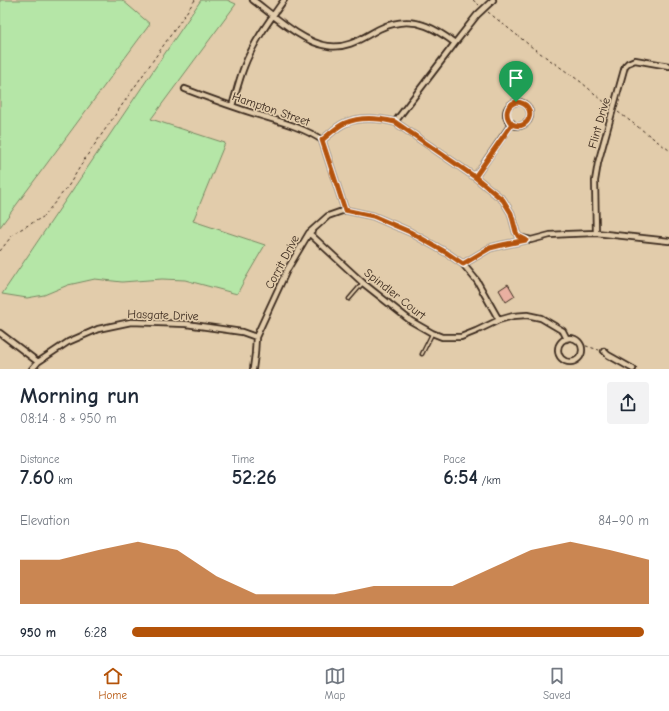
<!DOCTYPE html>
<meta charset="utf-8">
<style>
:root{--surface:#fff;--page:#f2f2f3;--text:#1f2937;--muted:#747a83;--line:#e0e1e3;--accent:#b45309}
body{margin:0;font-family:"Comic Neue",sans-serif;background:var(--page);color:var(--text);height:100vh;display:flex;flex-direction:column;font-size:15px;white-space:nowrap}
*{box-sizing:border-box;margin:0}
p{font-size:13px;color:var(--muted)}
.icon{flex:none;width:22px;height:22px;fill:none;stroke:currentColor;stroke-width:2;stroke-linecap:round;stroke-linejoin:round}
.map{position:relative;height:369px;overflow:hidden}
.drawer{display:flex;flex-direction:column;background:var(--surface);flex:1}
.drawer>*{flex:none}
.pin{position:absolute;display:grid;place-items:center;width:34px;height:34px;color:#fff;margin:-41px -17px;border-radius:50% 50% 50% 0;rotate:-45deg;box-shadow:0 0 4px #0007}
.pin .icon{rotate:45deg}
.round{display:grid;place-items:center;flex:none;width:42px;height:42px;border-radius:4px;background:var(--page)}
.head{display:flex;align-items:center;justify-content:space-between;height:68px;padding:0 20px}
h1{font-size:22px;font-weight:700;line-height:30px}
.stats{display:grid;grid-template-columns:repeat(3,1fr);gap:6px;height:68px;padding:4px 20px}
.stats div{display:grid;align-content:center}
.stats b{font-size:20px;font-weight:700}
.stats small{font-size:11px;font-weight:400}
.stats p{font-size:11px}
.chart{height:112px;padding:8px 20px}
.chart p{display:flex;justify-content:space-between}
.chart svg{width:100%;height:72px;margin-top:4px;fill:var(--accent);opacity:.7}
ul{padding:0 20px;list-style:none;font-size:13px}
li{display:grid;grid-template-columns:64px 48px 1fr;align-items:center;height:30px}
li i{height:10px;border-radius:5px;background:var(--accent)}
.dock{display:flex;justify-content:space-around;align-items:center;height:56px;border-top:1px solid var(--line);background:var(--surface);font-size:11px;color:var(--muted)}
.dock a{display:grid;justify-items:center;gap:2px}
.dock .selected{color:var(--accent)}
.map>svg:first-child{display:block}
.green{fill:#b5e6a7;stroke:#788862}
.building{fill:#e9b0a1;stroke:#3b2a1e}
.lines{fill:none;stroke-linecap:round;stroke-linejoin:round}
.service-casing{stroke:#3b2a1e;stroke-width:5}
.minor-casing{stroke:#3b2a1e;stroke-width:8}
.path{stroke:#3b2a1e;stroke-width:1;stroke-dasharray:3 3;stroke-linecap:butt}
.service{stroke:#e2ccab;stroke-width:2}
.minor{stroke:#e2ccab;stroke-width:4.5}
.route-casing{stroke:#fff;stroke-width:8}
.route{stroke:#b45309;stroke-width:5}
.labels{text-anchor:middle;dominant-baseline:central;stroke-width:3.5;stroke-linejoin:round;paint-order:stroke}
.street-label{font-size:12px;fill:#3b2a1e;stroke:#e2ccab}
</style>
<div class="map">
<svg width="669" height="369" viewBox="0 0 669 369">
<rect width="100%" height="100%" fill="#e2ccab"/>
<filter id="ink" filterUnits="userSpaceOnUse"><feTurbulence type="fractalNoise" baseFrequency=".025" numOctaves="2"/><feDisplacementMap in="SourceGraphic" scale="8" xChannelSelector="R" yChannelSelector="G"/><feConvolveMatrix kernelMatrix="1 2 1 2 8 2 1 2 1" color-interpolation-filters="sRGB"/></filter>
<g filter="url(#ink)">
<path class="green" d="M 0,0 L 122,0 L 150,24 L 0,227 Z
M 201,0 L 227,0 L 236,4 L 151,119 L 225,143 L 193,221 L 265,245 L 244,281 L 237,294 L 185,280 L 162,279 L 122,282 L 95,279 L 68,285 L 44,295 L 27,298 L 2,294 Z"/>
<path class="building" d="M 508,284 L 515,296 L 506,302 L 499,290 Z"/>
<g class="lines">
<defs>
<path id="service" d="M 349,299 L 362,284
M 422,354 L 432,334"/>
<path id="minor" d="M 253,0 C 273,15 303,43 328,46 C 348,49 362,38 379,29 C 383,27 388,25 393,24 C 418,18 436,29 455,43
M 185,89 C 211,99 236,108 262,116 C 282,122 304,128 322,140 L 345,210
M506 114a12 12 0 1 1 24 0a12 12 0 1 1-24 0Z
M 232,106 C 236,93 239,80 244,67 C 253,43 269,21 284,0
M 395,122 L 455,43 L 477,15 L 493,0
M 322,140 C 330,134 336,127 345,123 C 361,116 379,118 395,122 L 475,177 L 503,200 L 511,213 L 516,232 L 518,236 L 522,238 L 531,240 L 550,235 L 568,234 L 596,233 L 669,241
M 475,177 L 512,123
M 309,233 L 363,283 L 411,321 L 432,333 L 442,337 L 461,337 L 476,331 L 499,320 L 513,316 L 527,315 L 541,318 L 563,331 L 567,339
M 596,233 L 595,181 L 598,163 L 625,66 L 628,63 L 635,60 L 669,66
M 463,264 L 490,248 L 502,245 L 526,240
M 0,333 L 38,362
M558 350a12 12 0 1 1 24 0a12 12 0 1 1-24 0Z
M 604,351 L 608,355 L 633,369
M 32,369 L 38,362 L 68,342 L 98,329 L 131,322 L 186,324 L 242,332 L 256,337
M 253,369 L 255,354 L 256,337 L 287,270 L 309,233 L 328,216 L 345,210 L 373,216 L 410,232 L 447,253 L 463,264 L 477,281 L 499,320"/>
</defs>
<use href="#service" class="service-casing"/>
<use href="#minor" class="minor-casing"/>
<path class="path" d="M 473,0 L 479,5
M 488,12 L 533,48 L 581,82 L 609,106
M 618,112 L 669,150
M 0,251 L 14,233 L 43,217 L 69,185 L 86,157 L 195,0
M 580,344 L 599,350"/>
<use href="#service" class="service"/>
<use href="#minor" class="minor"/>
</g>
</g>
<g class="lines" filter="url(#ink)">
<defs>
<path id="route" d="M 516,102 C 506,105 504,116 512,124 L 475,177 L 395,122 C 379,118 361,116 345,123 C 336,127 330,134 322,140 L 345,210 L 373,216 L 410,232 L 447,253 L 463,264 L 490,248 L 502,245 L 526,240 L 518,236 L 516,232 L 511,213 L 503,200 L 475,177 L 512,124 C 530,133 539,103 516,102"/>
</defs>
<use href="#route" class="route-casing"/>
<use href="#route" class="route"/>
</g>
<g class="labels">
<g class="street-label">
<text transform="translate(271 109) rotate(19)">Hampton Street</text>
<text transform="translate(599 123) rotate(-74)">Flint Drive</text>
<text transform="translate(282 262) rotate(-62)">Corrit Drive</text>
<text transform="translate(395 294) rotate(38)">Spindler Court</text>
<text transform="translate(163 315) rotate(2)">Hasgate Drive</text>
</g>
</g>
</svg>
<div class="pin" style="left:516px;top:102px;background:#1e9e55"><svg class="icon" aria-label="arrive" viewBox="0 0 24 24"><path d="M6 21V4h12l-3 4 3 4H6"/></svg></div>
</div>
<section class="drawer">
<div class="head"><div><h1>Morning run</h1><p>08:14 · 8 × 950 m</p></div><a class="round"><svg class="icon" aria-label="share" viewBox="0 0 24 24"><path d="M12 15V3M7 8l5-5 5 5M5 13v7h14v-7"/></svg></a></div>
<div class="stats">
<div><p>Distance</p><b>7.60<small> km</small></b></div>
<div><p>Time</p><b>52:26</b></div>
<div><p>Pace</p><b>6:54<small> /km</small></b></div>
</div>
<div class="chart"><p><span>Elevation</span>84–90 m</p>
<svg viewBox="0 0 160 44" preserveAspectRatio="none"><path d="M0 44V17L10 17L20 11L30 6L40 11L50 27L60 38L70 38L80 38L90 33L100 33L110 33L120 22L130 11L140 6L150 11L160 17V44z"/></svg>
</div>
<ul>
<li><b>950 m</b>6:28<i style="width:99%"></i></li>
</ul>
</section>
<nav class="dock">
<a class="selected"><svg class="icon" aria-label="home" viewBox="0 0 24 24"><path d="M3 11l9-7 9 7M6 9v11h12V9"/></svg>Home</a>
<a><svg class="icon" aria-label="map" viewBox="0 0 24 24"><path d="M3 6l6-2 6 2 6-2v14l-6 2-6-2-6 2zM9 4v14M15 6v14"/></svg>Map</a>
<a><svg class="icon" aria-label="saved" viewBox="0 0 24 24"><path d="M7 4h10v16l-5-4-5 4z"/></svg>Saved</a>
</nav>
